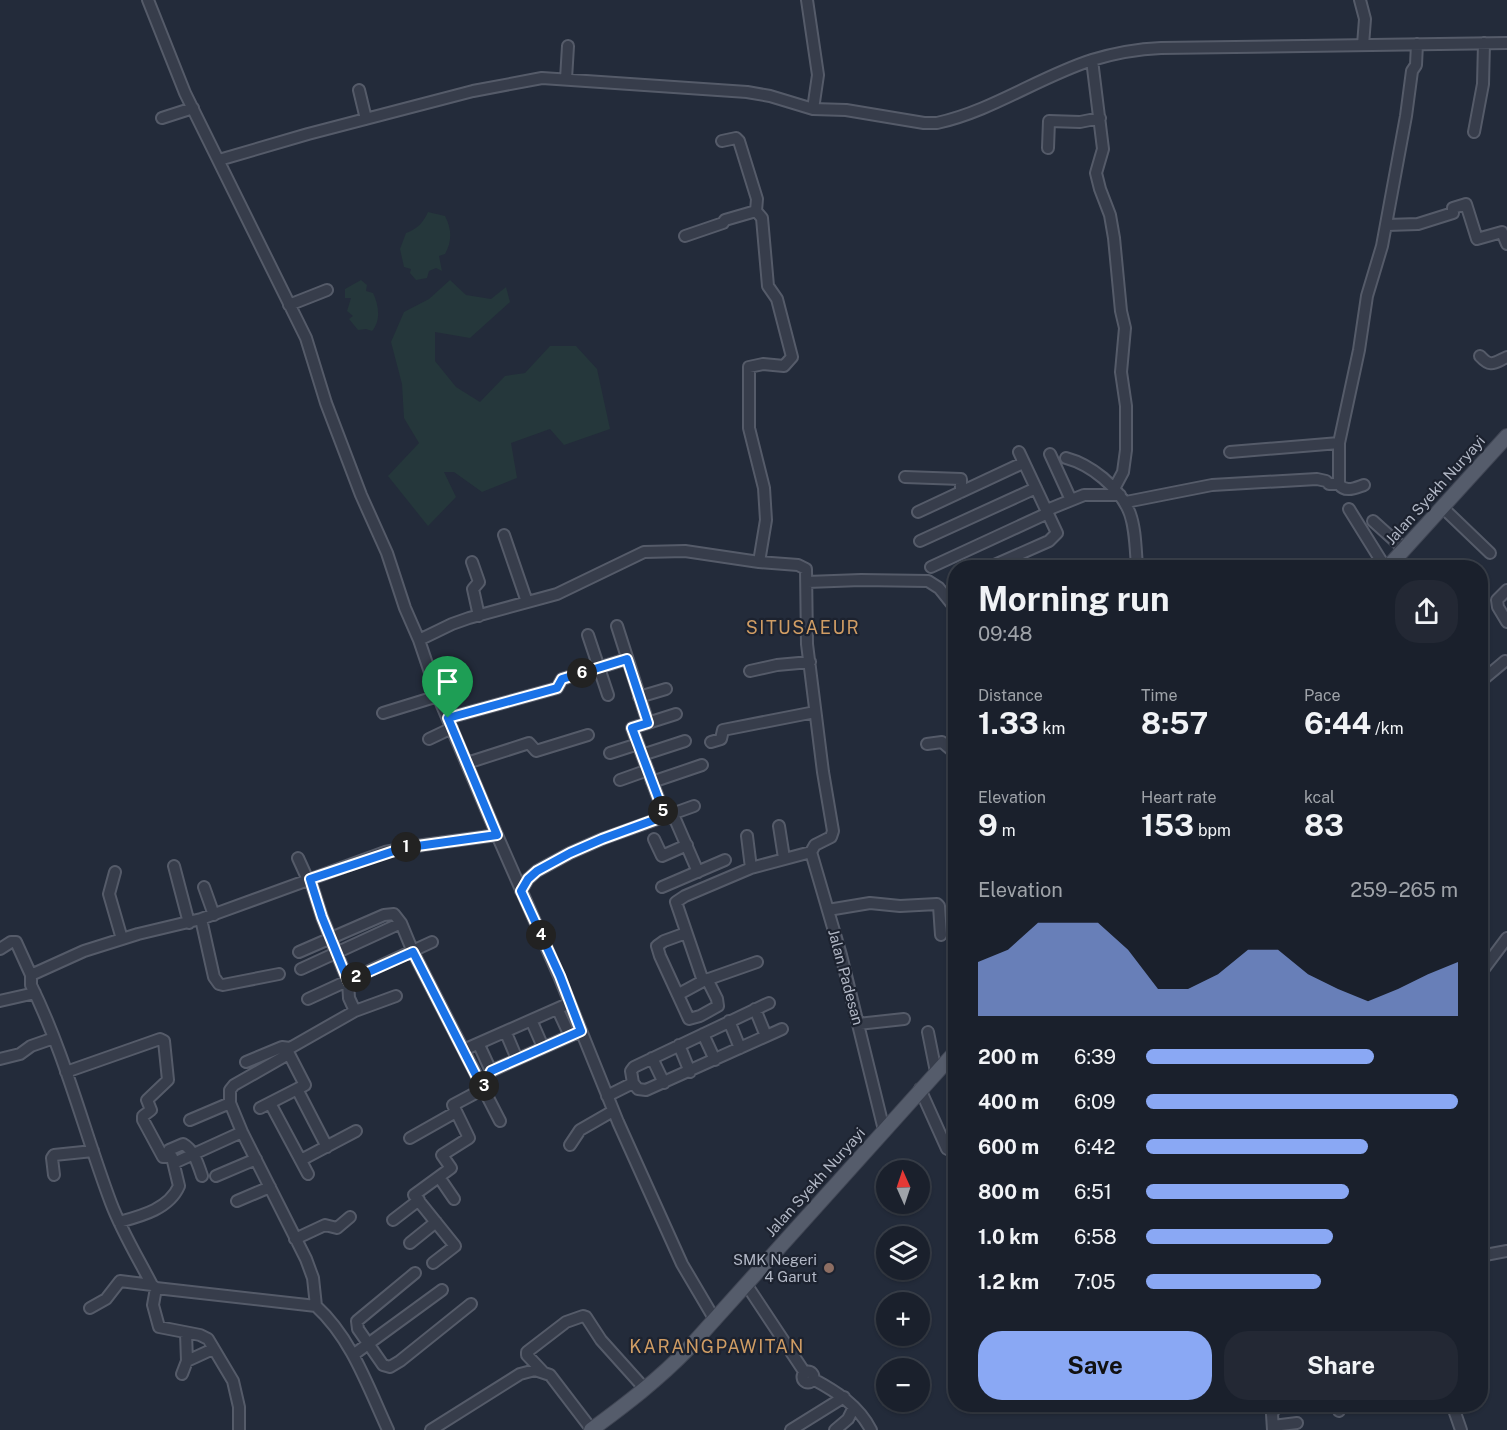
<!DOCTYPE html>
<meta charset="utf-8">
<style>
:root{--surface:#1a202c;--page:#232834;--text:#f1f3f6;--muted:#9fa3a9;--line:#383e48;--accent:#8aa8f4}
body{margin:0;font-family:"Public Sans",sans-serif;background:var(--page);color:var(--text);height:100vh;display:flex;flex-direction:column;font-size:22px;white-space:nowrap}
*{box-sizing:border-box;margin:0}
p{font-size:20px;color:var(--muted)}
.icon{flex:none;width:33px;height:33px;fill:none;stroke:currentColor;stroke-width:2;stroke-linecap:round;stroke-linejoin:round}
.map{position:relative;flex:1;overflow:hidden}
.details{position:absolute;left:948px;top:560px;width:540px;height:852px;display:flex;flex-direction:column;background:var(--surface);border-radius:24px;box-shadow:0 2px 4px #0004,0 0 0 2px var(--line)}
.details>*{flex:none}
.needle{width:39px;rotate:357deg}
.buttons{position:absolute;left:876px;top:1160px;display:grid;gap:12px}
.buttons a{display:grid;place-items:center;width:54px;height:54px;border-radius:50%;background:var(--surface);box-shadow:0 2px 4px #0004,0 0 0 2px var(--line);font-size:30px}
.pin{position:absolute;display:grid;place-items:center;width:51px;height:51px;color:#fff;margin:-62px -26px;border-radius:50% 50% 50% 0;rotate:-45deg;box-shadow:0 0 6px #0007}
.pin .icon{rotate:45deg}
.km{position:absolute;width:30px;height:30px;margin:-15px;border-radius:50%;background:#222;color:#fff;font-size:16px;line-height:30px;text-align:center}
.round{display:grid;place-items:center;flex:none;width:63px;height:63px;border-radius:24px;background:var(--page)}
.head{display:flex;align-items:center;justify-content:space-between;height:102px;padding:0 30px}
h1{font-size:33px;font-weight:700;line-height:45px}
.figures{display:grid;grid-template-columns:repeat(3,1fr);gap:9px;height:102px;padding:6px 30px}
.figures div{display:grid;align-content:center}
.figures b{font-size:30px;font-weight:700}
.figures small{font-size:16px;font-weight:400}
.figures p{font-size:16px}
.chart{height:168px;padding:12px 30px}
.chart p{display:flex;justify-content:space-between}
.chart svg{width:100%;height:108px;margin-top:6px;fill:var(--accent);opacity:.7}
.primary-button{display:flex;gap:12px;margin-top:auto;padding:12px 30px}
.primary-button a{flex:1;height:69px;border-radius:24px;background:var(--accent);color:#111;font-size:24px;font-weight:700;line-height:69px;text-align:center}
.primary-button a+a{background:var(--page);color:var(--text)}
ul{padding:0 30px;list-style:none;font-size:20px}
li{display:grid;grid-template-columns:96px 72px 1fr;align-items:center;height:45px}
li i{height:15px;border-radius:8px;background:var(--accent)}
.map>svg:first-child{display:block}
.green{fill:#25373b}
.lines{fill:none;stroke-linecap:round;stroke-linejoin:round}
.minor-casing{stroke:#555b69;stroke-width:14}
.major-casing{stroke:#404654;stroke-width:16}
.minor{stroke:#373d4b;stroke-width:10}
.major{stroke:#555c6b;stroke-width:14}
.route-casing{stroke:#fff;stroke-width:12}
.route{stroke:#1a73e8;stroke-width:8}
.education-dot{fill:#8d6e63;stroke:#1c222f;stroke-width:2}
.labels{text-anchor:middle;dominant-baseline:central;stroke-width:4.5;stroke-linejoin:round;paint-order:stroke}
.street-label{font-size:15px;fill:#b2b8c6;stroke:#1c222f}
.poi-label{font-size:15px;fill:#b2b8c6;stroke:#1c222f;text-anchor:end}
.quarter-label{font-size:18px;letter-spacing:1.5px;fill:#d09d64;stroke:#1c222f}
</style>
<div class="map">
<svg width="1507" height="1430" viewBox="0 0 1507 1430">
<rect width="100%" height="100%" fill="#232b3a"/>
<path class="green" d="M 428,212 L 445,216 C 452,230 452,241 445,254 L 439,256 L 442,271 L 436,268 L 429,271 L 427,278 L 416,280 L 410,273 L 411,269 L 404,267 L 400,249 L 406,233 C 417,229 423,223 428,212 Z
M 361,280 L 367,285 L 366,291 L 373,293 C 379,305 381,321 372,331 L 366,329 L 358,330 L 349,319 L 353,316 L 347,311 L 351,298 L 345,298 L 345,289 Z
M 450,280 L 466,295 L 491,299 L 506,287 L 510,302 L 470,338 L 435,332 L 435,361 L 456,387 L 480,402 L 505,376 L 525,373 L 550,346 L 576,346 L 597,369 L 610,429 L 564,445 L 550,429 L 511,443 L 517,478 L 482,492 L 454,472 L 444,472 L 456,497 L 428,526 L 388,476 L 419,443 L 404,418 L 402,384 L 391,342 L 404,312 L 429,299 Z"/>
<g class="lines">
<defs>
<path id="minor" d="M 148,0 L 185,93 L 306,338 L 326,403 L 361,495 L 387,553 L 405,608 L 419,640 L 438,696 L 497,835 L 559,976 L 618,1122 L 682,1264 L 715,1320
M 807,0 L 818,75 L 813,109
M 1360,0 L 1365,19 L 1363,45
M 1092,60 L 1103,149 L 1096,173 L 1100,189 L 1110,215 L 1114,238 L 1121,311 L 1125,328 L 1121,372 L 1126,406 L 1126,450 L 1123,472 L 1115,487
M 566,79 L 568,46
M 359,90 L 366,119
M 162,118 L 193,108
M 1474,132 L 1483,84 L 1484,43
M 722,141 L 736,138 L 739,141 L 757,199 L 756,211 L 762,218 L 768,286 L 777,299 L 792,357 L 784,366 L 763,364 L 749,367 L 749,428 L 764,488 L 766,520 L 759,562
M 1048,148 L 1049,121 L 1080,122 L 1100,118
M 219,160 L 308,134 L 473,91 L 542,78 L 747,92 L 770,96 L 813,109 L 846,110 L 924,123 L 937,123 C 992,111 1039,77 1092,60 C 1115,53 1138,49 1161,48 L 1507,43
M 1387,225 L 1418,224 L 1453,213 L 1453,208 L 1466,204 L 1477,239 L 1502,232 L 1507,244
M 685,236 L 723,223 L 725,220 L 756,211
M 289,305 L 327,290
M 1480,356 C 1491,368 1494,363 1507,357
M 1230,452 L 1339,443
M 1050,454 L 1071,500
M 1066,458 C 1081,462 1091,468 1103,478 C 1136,506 1134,526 1137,567
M 905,477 L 961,479 L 961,492
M 1339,484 C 1345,493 1355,488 1364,485
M 1126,502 L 1212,485 L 1317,479 L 1326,481 L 1329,484 L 1339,484 L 1339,443 L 1359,350 L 1367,296 L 1382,246 L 1406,116 L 1412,71 L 1416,65 L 1417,44
M 1442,507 L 1490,553
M 1349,509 L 1385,567
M 1047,510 L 1084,495 L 1120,495
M 918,512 L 1023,463
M 1373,521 L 1404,549
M 504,535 L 527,602
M 920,541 L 1036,488
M 472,562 L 479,582 L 473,589 L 479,616
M 931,567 L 1048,513
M 990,567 L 1049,541 L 1057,533 L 1019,452
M 807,582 L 861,580 L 928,581 L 939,588 L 951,603 L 956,606
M 1507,590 L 1497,600 L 1498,607 L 1507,622
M 617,626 L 648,723
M 588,635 L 608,695
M 419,640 L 452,624 L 469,618 L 557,594 L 644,552 L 685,551 L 759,562 L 798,565 L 806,569 L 807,644 L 823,772 L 833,831 L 831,837 L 815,845 L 811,852 L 841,955 L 884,1130
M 750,671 L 777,665 L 810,662
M 1480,682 L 1505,661
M 639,697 L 666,689
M 383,713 L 438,696
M 676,714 L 632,728 L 665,816 L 675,819 L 698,872
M 448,718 L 557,688 L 562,679 L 627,659
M 429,739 L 452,728
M 711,742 L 721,739 L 723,730 L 815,712
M 927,744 L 942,742 L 956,754
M 610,753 L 638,744
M 642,755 L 685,741
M 467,763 L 529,743 L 536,751 L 588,735
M 620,780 L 648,770
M 652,782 L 702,765
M 779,826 L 784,858
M 747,836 L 751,868 L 811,852
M 654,839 L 662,856 L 687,845
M 298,858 L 308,880
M 174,866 L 189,923
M 115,872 L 109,894 L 122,939
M 310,879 L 322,917 L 348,981 L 349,998 L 355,1011 L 290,1048 L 285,1056 L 234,1085 L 230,1090 L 230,1103 L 242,1132 L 306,1259 L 313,1278 L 316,1306
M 204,887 L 214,915
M 662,887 L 725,860
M 521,891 L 528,879 L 537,871 L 570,853 L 602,839 L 694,806
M 828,910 L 870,903 L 900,906 L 937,904 L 939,906 L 941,935
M 201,919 L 214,977 L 219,984 L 223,985 L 279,974
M 686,933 L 664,941 L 657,946 L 660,956 L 689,1019 L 700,1016 L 718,1006 L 717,999 L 707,979
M 0,949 L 11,942 L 16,942 L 31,975
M 299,952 L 384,915 L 394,914 L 401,923 L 413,952 L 500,1121
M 301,969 L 401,923
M 1480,974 L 1507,938
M 703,981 L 676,902 L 685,896 L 751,868
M 679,994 L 703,981 L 757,962
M 308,999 L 432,942
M 0,1001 L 35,993
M 755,1009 L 766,1036
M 558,1010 L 570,1036
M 355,1011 L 396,996
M 729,1021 L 740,1048
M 532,1022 L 543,1047
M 858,1024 L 904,1019
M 928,1032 L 936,1072
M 506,1033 L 517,1059
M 703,1034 L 715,1060
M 479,1045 L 491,1071
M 679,1045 L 690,1072
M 468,1048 L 570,1003
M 652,1058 L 664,1083
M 0,1059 L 20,1054 L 31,1046 L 54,1038
M 246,1062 L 282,1047 L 290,1048
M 66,1072 L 160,1039 L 164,1041 L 168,1080 L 147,1100 L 151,1110 L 143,1116 L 143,1120 L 163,1157 L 172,1157 L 179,1186 C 169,1209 141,1216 119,1222
M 633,1083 L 631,1071 L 634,1067 L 769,1003
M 297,1089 L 327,1147
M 920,1089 L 947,1149 L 956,1151
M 607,1096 L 633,1083 L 638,1089 L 646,1090 L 782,1029
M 270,1103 L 308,1174
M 260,1108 L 305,1085 L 288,1052
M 190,1120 L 230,1103
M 410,1138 L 456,1112
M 570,1145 L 580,1130 L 613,1111
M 169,1150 L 183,1144 C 194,1150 198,1164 202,1176
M 301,1160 L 356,1131
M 174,1163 L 242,1132
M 54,1175 L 52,1158 L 54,1155 L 93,1151
M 216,1176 L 256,1159
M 439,1177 L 454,1199
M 237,1201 L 270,1187
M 393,1220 L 419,1200
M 295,1239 L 325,1225 L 337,1228 L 350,1217
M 410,1243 L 436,1222
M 1480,1256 L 1507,1251
M 433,1263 L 455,1246 L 414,1195 L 451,1168 L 442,1155 L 469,1138 L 453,1105 L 483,1089 L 491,1071 L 581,1031
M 415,1273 L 357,1321 L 358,1329 L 383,1365 L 390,1367 L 400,1361 L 471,1304
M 746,1284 L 805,1373
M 156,1288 L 153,1305 L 159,1327 L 200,1335 L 208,1339 L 233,1381 L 239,1407 L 239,1430
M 90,1308 L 106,1299 L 120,1281 L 152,1285
M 353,1355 L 442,1290
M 187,1361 L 213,1349
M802.5 1377a5.5 5.5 0 1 1 11 0a5.5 5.5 0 1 1-11 0Z
M 543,1372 L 527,1355 L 527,1352 L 566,1322 L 583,1316 L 586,1317 L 601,1340 L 645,1389
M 182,1374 L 187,1361 L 186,1333
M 813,1379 C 837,1392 858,1405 871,1430
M 1338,1404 L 1339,1411
M 1452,1404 L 1461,1430
M 1273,1426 L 1297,1423
M 388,1430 C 368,1387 352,1339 316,1306 L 156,1288 L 152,1285 C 138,1258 122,1232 111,1203 C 84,1131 65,1054 31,985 L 31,975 L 84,951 L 138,934 L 201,919 L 385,852 L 423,845 L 497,835
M 431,1430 L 520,1374 L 535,1370 L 550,1375 L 592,1430
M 791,1430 L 844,1397
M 835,1430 L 848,1419 L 854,1407
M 1273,1430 L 1272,1414 L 1277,1404"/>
<path id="major" d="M 1388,567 L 1507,436
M 591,1430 C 625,1405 658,1380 688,1349 L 956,1051"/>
</defs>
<use href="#minor" class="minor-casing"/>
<use href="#major" class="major-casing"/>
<use href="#minor" class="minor"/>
<use href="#major" class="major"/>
</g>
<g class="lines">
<defs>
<path id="route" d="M 627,659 L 648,723 L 632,728 L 665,816 L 602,839 L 570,853 L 537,871 L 528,879 L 521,891 L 560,976 L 581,1031 L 491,1071 L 483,1089 L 413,952 L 348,981 L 322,917 L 310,879 L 403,848 L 497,835 L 448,718 L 557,688 L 562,679 Z"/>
</defs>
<use href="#route" class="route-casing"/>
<use href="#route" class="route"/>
</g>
<circle class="education-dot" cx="829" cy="1268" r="6"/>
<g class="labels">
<g class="street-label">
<text transform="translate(1435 490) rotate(-48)">Jalan Syekh Nuryayi</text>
<text transform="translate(846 977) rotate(75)">Jalan Padesan</text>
<text transform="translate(815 1182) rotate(-48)">Jalan Syekh Nuryayi</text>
</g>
<g class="poi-label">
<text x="817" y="1259">SMK Negeri<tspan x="817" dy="17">4 Garut</tspan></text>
</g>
<g class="quarter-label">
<text x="803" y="627">SITUSAEUR</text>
<text x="717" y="1346">KARANGPAWITAN</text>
</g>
</g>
</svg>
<div class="buttons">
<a><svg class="needle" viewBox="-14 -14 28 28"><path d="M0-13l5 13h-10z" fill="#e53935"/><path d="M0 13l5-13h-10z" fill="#9fa3a9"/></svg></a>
<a><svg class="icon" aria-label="layers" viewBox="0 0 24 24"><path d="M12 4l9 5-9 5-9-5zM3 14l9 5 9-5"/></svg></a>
<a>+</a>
<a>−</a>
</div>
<div class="pin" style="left:448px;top:718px;background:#1e9e55"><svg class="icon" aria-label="arrive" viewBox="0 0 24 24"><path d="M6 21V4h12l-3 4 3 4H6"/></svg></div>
<b class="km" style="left:406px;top:847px">1</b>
<b class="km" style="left:356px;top:977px">2</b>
<b class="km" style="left:484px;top:1086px">3</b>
<b class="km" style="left:541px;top:935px">4</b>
<b class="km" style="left:663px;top:811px">5</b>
<b class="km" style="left:582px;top:673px">6</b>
<section class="details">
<div class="head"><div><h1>Morning run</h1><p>09:48</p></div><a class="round"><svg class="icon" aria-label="share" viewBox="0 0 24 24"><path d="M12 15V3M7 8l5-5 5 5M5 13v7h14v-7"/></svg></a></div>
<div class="figures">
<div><p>Distance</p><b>1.33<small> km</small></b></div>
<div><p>Time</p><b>8:57</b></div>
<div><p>Pace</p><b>6:44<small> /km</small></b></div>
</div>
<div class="figures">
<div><p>Elevation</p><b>9<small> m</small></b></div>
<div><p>Heart rate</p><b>153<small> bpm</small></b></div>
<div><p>kcal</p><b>83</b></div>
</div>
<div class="chart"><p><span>Elevation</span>259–265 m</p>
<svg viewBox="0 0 160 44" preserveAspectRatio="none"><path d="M0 44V22L10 17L20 6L30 6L40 6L50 17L60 33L70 33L80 27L90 17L100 17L110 27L120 33L130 38L140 33L150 27L160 22V44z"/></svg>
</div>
<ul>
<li><b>200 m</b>6:39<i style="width:73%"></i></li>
<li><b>400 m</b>6:09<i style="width:100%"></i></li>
<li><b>600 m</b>6:42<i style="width:71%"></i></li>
<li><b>800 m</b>6:51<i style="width:65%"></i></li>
<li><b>1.0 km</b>6:58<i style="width:60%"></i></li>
<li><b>1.2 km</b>7:05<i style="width:56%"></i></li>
</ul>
<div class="primary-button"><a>Save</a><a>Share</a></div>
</section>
</div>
